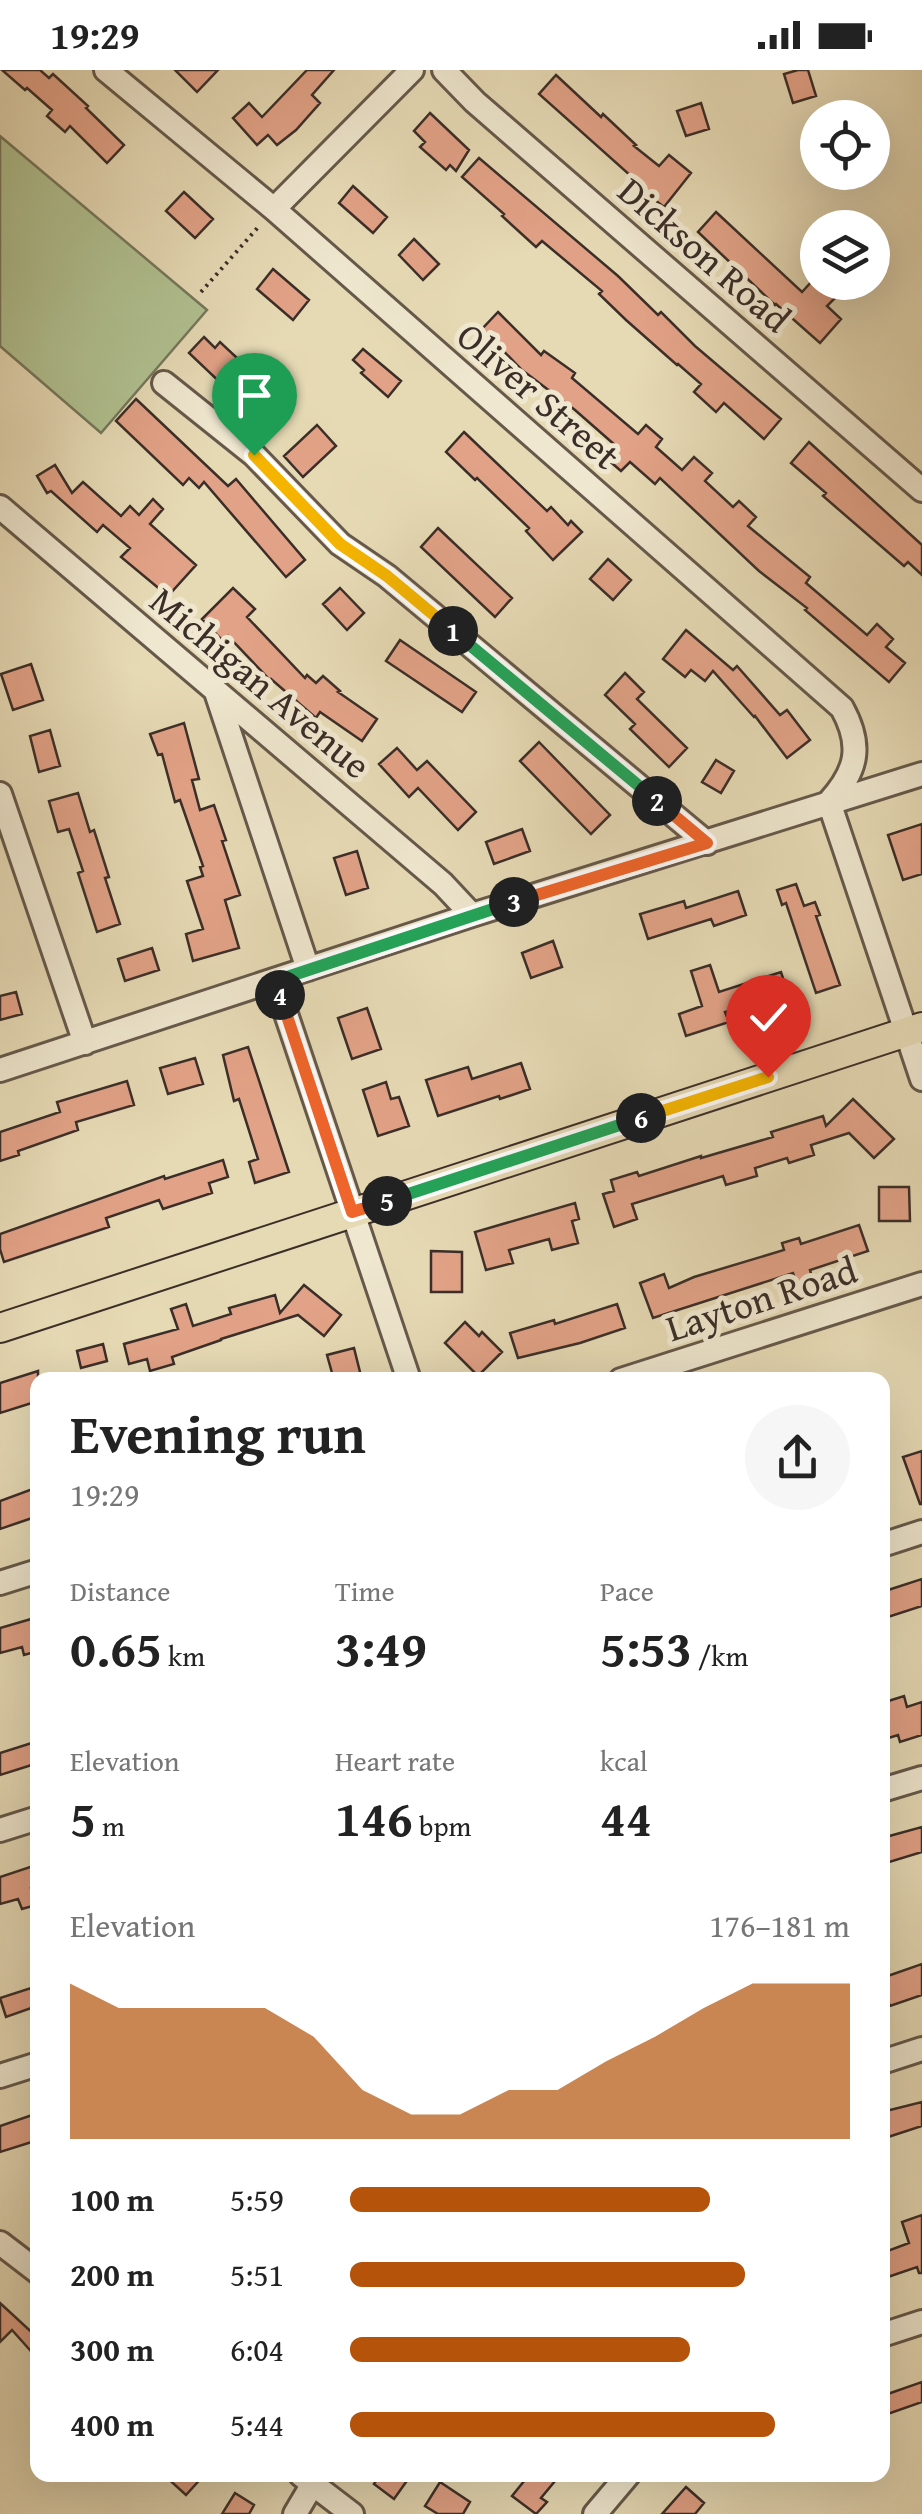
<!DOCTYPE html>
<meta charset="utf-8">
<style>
:root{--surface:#fff;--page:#f6f6f6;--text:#222;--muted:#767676;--accent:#b45309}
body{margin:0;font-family:"Gentium Book Plus",serif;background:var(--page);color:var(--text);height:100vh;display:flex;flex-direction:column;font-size:38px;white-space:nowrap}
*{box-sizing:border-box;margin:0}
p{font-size:32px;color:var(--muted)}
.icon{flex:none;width:55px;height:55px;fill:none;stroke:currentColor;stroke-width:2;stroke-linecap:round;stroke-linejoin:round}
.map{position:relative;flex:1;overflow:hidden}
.side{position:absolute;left:30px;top:1302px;width:860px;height:1110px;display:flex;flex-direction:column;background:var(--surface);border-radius:20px;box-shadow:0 10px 40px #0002}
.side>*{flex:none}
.controls{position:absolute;left:800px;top:30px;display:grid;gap:20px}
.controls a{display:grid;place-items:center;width:90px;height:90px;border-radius:50%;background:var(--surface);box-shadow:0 10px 40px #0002;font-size:50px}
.pin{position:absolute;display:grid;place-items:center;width:85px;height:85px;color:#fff;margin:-102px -42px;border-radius:50% 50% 50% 0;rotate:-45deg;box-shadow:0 0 10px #0007}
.pin .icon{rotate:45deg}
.km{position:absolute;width:50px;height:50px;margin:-25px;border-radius:50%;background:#222;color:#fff;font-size:28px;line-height:50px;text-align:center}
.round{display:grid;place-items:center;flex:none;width:105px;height:105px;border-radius:52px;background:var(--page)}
.headline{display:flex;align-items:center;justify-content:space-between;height:170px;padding:0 40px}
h1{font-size:55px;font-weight:600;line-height:75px}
.figures{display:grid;grid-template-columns:repeat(3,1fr);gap:15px;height:170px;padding:10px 40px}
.figures div{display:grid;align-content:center}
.figures b{font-size:50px;font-weight:600}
.figures small{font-size:28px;font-weight:400}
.figures p{font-size:28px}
.chart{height:280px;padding:20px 40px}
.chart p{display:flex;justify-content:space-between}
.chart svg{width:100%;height:180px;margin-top:10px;fill:var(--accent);opacity:.7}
ul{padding:0 40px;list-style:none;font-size:32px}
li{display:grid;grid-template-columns:160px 120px 1fr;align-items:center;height:75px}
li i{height:25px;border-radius:12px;background:var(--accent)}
.status{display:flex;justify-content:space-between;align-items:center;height:70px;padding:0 50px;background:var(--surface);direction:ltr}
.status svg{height:28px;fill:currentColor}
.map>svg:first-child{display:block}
.green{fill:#b1c191;stroke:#76785c;stroke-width:2.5}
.building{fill:#e2a287;stroke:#3b2e28;stroke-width:2.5}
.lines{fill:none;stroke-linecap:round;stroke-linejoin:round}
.minor-casing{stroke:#66594b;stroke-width:28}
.major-casing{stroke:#3b2e28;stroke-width:32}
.path{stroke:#3b2e28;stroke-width:4;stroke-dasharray:2.5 5;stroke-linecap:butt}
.minor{stroke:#efe7cf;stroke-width:22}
.major{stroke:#e6dab5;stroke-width:28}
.split-1-casing{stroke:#fff;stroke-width:20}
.split-2-casing{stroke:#fff;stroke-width:20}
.split-3-casing{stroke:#fff;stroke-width:20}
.split-4-casing{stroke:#fff;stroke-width:20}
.split-5-casing{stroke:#fff;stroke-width:20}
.split-6-casing{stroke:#fff;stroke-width:20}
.split-7-casing{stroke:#fff;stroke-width:20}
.split-1{stroke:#f5b400;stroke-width:12}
.split-2{stroke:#22a559;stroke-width:12}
.split-3{stroke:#f0652b;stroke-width:12}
.split-4{stroke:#22a559;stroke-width:12}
.split-5{stroke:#f0652b;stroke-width:12}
.split-6{stroke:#22a559;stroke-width:12}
.split-7{stroke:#f5b400;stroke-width:12}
.labels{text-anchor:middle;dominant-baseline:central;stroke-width:10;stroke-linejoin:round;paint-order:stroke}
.street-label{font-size:38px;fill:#3b2e28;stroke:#efe7cf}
</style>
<div class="status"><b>19:29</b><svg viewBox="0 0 49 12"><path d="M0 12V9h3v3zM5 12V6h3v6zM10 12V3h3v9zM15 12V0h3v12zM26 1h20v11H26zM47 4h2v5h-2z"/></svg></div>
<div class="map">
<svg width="922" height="2444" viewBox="0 0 922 2444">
<rect width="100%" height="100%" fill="#e6dab5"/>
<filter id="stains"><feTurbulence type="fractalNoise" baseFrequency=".002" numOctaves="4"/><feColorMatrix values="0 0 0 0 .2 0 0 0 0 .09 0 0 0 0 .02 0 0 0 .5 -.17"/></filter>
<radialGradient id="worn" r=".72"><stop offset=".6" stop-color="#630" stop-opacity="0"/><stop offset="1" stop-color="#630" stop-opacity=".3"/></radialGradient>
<path class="green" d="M 0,66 L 207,240 L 101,363 L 0,276 Z"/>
<path class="building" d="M 2,0 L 40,0 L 49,8 L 53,4 L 88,36 L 86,38 L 124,75 L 107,93 L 70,56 L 65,62 L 47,46 L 52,40 L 27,18 L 25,20 Z
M 175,0 L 218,0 L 197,22 Z
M 307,0 L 334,0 L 312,25 L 320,33 L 296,60 L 277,75 L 268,65 L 257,75 L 233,48 L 249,33 L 262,47 Z
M 798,0 L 808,0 L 816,26 L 793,33 L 784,4 Z
M 556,5 L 601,47 L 603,44 L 636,75 L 634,76 L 659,96 L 669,85 L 691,103 L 664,137 L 628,109 L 631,106 L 539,24 Z
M 701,33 L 709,59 L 686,66 L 677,41 Z
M 430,43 L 469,80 L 456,101 L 450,95 L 446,100 L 420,77 L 425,72 L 414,61 Z
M 479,88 L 618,206 L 658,245 L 661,242 L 695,276 L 781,349 L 764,369 L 724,333 L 716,342 L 694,322 L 701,314 L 678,294 L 677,295 L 626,250 L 599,224 L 602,221 L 542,171 L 536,177 L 502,146 L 504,144 L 462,107 Z
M 353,116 L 387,147 L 373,163 L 339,133 Z
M 184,122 L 213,149 L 195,168 L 166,141 Z
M 716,142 L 802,222 L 814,209 L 835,228 L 827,236 L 841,249 L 820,273 L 776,234 L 775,235 L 698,162 Z
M 414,169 L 439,194 L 423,210 L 399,185 Z
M 273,199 L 309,230 L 293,250 L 257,219 Z
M 498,242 L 541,285 L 544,281 L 575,303 L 572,308 L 638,364 L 646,355 L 662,369 L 656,377 L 682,400 L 694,387 L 712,403 L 705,411 L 733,437 L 739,431 L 756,447 L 748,456 L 810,507 L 806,513 L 867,565 L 877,554 L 893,569 L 886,577 L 905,593 L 889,612 L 805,540 L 807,538 L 759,501 L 660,408 L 655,414 L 630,392 L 621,401 L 606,388 L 616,376 L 575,340 L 522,300 L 482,259 Z
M 204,267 L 215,278 L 220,272 L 286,334 L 266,356 L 189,283 Z
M 363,279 L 401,311 L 388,327 L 361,303 L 364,300 L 353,290 Z
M 136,329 L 228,416 L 236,409 L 305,490 L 286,507 L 204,412 L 199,418 L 189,408 L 183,415 L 116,351 Z
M 317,355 L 336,376 L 303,407 L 284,386 Z
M 464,362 L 547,441 L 551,437 L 568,455 L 571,451 L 582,462 L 553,490 L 526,461 L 529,458 L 477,408 L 475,410 L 446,382 Z
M 809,372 L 922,475 L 922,505 L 908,492 L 904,496 L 823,426 L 826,423 L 791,393 Z
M 55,395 L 72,423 L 83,412 L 121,446 L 130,436 L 139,445 L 153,429 L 163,439 L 150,454 L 196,495 L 168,526 L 121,487 L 130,478 L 103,455 L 97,462 L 51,421 L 47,423 L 37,406 Z
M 438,458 L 512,528 L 495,547 L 421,477 Z
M 608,489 L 631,510 L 613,530 L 590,509 Z
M 233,518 L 255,539 L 247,547 L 305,608 L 307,605 L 316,613 L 323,606 L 340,621 L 338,622 L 377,649 L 362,671 L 320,642 L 316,648 L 271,609 L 270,610 L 228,566 L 223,571 L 202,549 Z
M 340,518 L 364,543 L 347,560 L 323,534 Z
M 686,560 L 733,600 L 737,596 L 780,645 L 787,640 L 810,670 L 787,688 L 755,646 L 754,647 L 713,601 L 705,611 L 691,600 L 685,607 L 663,589 Z
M 400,570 L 476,622 L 462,642 L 386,591 Z
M 31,594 L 43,630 L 13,640 L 1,604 Z
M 625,603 L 644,622 L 637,629 L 687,678 L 669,697 L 630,659 L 635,654 L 605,625 Z
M 184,653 L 199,709 L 192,710 L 200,740 L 214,735 L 226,770 L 222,771 L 240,825 L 225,830 L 239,878 L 193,891 L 186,864 L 203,859 L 187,811 L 203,806 L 200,797 L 203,796 L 180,730 L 175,732 L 162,684 L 158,685 L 150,664 Z
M 50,660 L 60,696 L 39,702 L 30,666 Z
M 539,672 L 610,745 L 591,764 L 520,691 Z
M 397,678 L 417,700 L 427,691 L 476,742 L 458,760 L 418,718 L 409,727 L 379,694 Z
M 716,690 L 734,701 L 721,723 L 702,712 Z
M 78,723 L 90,762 L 94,760 L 109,807 L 105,808 L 120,854 L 97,862 L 78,803 L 83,801 L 69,759 L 58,762 L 49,731 Z
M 922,754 L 922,804 L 903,810 L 888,765 Z
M 522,759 L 530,781 L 494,794 L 486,772 Z
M 357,781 L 368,818 L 346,825 L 334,788 Z
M 796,814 L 804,836 L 815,832 L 820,845 L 816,846 L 840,915 L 816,923 L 786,833 L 782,835 L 777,820 Z
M 738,821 L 746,845 L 714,856 L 711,849 L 648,869 L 640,844 L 684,831 L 686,838 Z
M 553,871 L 562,897 L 531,908 L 522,883 Z
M 152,878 L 159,900 L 125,911 L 118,889 Z
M 710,895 L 719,922 L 781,902 L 792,936 L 776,941 L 772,927 L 725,942 L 729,952 L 686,966 L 679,944 L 702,936 L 691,901 Z
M 16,922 L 22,944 L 0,950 L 0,926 Z
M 367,938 L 381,979 L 352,989 L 338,948 Z
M 248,977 L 289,1102 L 255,1113 L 249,1092 L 258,1089 L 239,1029 L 234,1031 L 223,985 Z
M 195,988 L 203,1014 L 168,1024 L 160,998 Z
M 521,993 L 530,1019 L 500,1029 L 499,1026 L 438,1046 L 426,1010 L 468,997 L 472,1009 Z
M 127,1011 L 134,1035 L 76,1052 L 78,1060 L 18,1081 L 19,1085 L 0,1091 L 0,1062 L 60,1042 L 57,1032 Z
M 386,1012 L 391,1029 L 399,1027 L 409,1056 L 378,1066 L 363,1020 Z
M 853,1029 L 894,1069 L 874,1088 L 849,1063 L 811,1075 L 814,1085 L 789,1093 L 787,1088 L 755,1098 L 757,1106 L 726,1115 L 723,1106 L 632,1134 L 637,1149 L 614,1157 L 603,1124 L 614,1121 L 611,1110 L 637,1102 L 639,1106 L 701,1086 L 701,1088 L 773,1067 L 771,1062 L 823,1046 L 826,1056 Z
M 223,1090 L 228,1107 L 209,1113 L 212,1123 L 163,1139 L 159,1130 L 106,1148 L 109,1157 L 4,1192 L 0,1179 L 0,1164 L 164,1106 L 165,1109 Z
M 879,1117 L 909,1117 L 910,1151 L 879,1151 Z
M 575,1133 L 579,1149 L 572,1151 L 578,1173 L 552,1180 L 549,1169 L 509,1180 L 513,1193 L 486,1200 L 475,1162 Z
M 859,1155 L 868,1181 L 810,1200 L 814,1214 L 799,1219 L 793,1203 L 653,1248 L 640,1213 L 664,1204 L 669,1218 L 694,1207 L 784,1180 L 782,1173 L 799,1168 L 801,1174 Z
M 431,1181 L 462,1182 L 462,1222 L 431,1222 Z
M 304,1215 L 341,1245 L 324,1266 L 298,1245 L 221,1269 L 221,1270 L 172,1287 L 174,1294 L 150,1301 L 147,1289 L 129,1294 L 124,1274 L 178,1259 L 171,1239 L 186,1234 L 193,1256 L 231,1244 L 229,1238 L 275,1225 L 280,1243 Z
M 617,1234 L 625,1258 L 580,1273 L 518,1288 L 510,1263 L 554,1250 L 555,1254 Z
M 465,1252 L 479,1266 L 482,1262 L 502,1282 L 478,1306 L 445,1273 Z
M 103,1274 L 107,1291 L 81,1298 L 77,1281 Z
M 354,1278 L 362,1310 L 334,1310 L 327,1285 Z
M 38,1301 L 38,1331 L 0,1343 L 0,1313 Z
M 922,1381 L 922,1434 L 920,1434 L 903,1387 Z
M 38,1417 L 38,1446 L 0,1459 L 0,1431 Z
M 922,1509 L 922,1536 L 888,1547 L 882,1531 L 882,1522 Z
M 38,1547 L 38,1581 L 24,1585 L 22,1577 L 0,1583 L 0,1558 Z
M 904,1626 L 907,1637 L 922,1632 L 922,1665 L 900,1672 L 898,1665 L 882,1670 L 882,1633 Z
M 38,1671 L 38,1693 L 0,1705 L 0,1683 Z
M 922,1757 L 922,1782 L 886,1793 L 882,1780 L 882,1768 Z
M 33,1796 L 38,1816 L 31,1818 L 36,1835 L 22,1839 L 18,1829 L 0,1834 L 0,1807 Z
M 922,1894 L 922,1925 L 890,1936 L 882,1917 L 882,1908 Z
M 31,1918 L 37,1936 L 6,1947 L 0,1928 Z
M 922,2032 L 922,2056 L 882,2069 L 882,2042 Z
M 38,2043 L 38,2070 L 0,2082 L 0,2056 Z
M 922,2145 L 922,2203 L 919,2203 L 917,2197 L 882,2209 L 882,2183 L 909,2173 L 902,2152 Z
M 0,2233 L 38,2268 L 38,2289 L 12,2260 L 0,2272 Z
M 922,2312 L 922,2332 L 882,2346 L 882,2326 Z
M 164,2405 L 204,2405 L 186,2425 Z
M 380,2405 L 411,2405 L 394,2429 L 374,2414 Z
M 529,2405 L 560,2405 L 541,2428 L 547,2432 L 536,2444 L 512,2426 Z
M 440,2412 L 470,2432 L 463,2444 L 438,2444 L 425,2436 Z
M 686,2417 L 704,2433 L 695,2444 L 662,2444 Z
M 235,2423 L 254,2435 L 249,2444 L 222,2444 Z"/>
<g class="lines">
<defs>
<path id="minor" d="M 106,0 L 274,139 L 842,638 C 863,676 857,701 829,732 L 922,1009
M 444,0 L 475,32 L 922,420
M 274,139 L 412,0
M 164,313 L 254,385 L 340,474 L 387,506 L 707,773
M 0,437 L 443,814 L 472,845
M 216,622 L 308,899
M 0,724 L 85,973
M 275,911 L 409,1310
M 0,1000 L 472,845 L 922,704
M 621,1310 L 922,1214
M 882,1475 L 922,1462
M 0,1513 L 38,1501
M 882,1720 L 922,1708
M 0,1760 L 38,1748
M 882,1992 L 922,1979
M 0,2006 L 38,1994
M 0,2173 L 38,2202
M 882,2265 L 922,2252
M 301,2405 L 352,2444
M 295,2444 L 318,2405
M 595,2444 L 628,2405"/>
<path id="major" d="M 0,1258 L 922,957"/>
</defs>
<use href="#minor" class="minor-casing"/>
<use href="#major" class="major-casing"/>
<path class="path" d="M 201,222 L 260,155"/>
<use href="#minor" class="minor"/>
<use href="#major" class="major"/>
</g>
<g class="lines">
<defs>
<path id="split-1" d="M 254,385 L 340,474 L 387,506 L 453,561"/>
<path id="split-2" d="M 453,561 L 657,731"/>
<path id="split-3" d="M 514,832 L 707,773 L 657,731"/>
<path id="split-4" d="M 280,925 L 275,911 L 514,832"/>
<path id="split-5" d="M 280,925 L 352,1142 L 387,1131"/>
<path id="split-6" d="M 387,1131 L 641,1048"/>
<path id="split-7" d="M 641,1048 L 768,1007"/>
</defs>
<use href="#split-1" class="split-1-casing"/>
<use href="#split-2" class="split-2-casing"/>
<use href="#split-3" class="split-3-casing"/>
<use href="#split-4" class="split-4-casing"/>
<use href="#split-5" class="split-5-casing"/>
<use href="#split-6" class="split-6-casing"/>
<use href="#split-7" class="split-7-casing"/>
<use href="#split-1" class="split-1"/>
<use href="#split-2" class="split-2"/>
<use href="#split-3" class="split-3"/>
<use href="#split-4" class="split-4"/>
<use href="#split-5" class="split-5"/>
<use href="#split-6" class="split-6"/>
<use href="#split-7" class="split-7"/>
</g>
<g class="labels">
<g class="street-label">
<text transform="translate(705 184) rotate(41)">Dickson Road</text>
<text transform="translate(539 325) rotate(41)">Oliver Street</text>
<text transform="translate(261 612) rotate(40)">Michigan Avenue</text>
<text transform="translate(761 1228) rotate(-18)">Layton Road</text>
</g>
</g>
<rect width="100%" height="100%" filter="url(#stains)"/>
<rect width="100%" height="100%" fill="url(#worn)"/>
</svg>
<div class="controls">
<a><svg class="icon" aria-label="locate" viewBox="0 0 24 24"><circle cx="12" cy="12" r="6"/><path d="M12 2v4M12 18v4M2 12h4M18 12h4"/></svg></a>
<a><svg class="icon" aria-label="layers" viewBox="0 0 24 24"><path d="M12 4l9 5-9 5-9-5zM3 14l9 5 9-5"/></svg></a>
</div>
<div class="pin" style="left:254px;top:385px;background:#1e9e55"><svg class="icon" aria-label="arrive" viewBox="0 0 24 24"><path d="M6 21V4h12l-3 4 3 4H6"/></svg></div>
<div class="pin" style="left:768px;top:1007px;background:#d93025"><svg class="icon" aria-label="check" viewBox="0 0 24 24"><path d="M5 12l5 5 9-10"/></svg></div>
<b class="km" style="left:453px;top:561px">1</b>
<b class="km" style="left:657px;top:731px">2</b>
<b class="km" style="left:514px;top:832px">3</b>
<b class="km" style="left:280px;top:925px">4</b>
<b class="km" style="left:387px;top:1131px">5</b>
<b class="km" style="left:641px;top:1048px">6</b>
<section class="side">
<div class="headline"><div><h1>Evening run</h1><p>19:29</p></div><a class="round"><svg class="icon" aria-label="share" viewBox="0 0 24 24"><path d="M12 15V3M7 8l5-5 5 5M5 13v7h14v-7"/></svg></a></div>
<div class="figures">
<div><p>Distance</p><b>0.65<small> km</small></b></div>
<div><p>Time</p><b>3:49</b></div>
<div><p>Pace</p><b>5:53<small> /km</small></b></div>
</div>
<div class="figures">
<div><p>Elevation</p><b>5<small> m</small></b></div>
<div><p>Heart rate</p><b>146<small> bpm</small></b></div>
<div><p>kcal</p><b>44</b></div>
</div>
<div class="chart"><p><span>Elevation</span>176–181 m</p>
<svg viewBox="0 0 160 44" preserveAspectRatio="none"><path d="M0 44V6L10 12L20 12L30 12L40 12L50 19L60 32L70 38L80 38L90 32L100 32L110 25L120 19L130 12L140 6L150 6L160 6V44z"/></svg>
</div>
<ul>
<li><b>100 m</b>5:59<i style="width:72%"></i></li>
<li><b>200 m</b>5:51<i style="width:79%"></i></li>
<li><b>300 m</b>6:04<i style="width:68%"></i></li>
<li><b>400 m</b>5:44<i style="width:85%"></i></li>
</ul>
</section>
</div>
